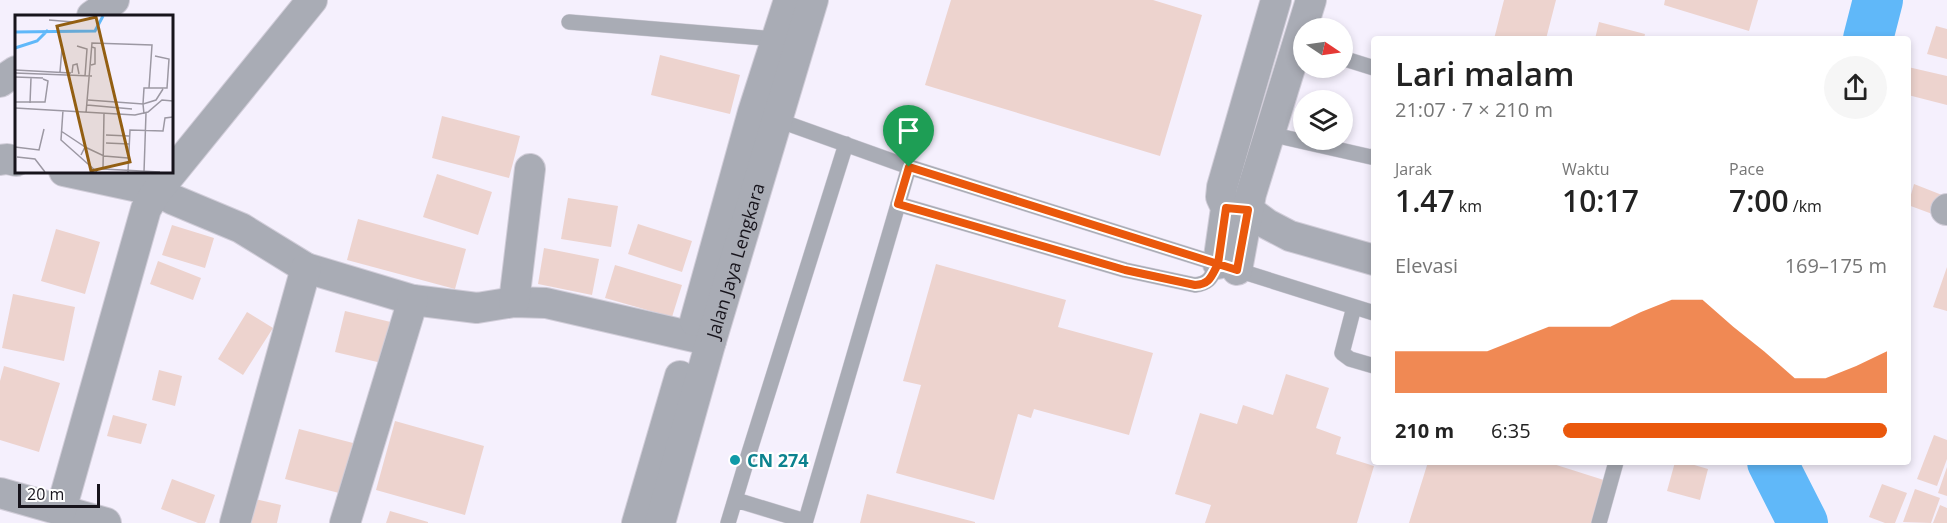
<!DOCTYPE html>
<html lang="id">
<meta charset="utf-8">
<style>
:root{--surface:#fff;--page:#f6f6f6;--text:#222;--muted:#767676;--accent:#ea580c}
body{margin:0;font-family:"Open Sans",sans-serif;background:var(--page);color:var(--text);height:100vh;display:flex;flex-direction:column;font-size:22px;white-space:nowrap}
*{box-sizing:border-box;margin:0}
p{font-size:20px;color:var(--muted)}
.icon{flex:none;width:33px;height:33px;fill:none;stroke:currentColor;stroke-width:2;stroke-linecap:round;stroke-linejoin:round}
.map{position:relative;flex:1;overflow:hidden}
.panel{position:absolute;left:1371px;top:36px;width:540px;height:429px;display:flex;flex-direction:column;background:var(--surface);border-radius:6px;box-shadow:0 3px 9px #0003}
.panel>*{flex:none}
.needle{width:39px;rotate:103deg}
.controls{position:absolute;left:1293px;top:18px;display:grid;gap:12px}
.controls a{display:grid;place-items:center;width:60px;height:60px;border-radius:50%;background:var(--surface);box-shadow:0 3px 9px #0003;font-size:30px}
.scale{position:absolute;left:18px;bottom:15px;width:82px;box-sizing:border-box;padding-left:6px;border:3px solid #17141c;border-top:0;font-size:16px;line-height:21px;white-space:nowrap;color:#17141c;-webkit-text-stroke:4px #fff;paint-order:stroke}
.pin{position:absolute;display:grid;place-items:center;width:51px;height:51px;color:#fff;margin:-62px -26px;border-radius:50% 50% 50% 0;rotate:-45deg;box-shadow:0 0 6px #0007}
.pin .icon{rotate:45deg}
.round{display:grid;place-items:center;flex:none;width:63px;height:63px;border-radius:32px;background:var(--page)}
.headline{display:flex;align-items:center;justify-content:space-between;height:102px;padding:0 24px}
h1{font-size:33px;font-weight:600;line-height:45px}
.figures{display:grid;grid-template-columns:repeat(3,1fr);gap:9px;height:102px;padding:6px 24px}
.figures div{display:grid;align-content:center}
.figures b{font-size:30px;font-weight:600}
.figures small{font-size:16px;font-weight:400}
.figures p{font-size:16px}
.chart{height:168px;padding:12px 24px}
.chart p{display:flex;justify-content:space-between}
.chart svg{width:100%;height:108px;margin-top:6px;fill:var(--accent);opacity:.7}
ul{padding:0 24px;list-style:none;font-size:20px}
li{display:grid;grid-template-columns:96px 72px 1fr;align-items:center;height:45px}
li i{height:15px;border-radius:8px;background:var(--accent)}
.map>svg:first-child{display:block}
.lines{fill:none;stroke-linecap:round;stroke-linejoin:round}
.river{stroke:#60b8f9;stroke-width:50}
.building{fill:#edd3ce}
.lane-casing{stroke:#d1cdd9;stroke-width:16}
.street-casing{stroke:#d1cdd9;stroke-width:32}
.lane{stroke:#a9acb5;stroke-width:15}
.street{stroke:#a9acb5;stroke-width:30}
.route-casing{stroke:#fff;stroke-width:12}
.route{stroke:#ea580c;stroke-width:8}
.culture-dot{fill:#0f9aa8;stroke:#fff;stroke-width:2}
.labels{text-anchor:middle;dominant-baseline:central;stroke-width:4.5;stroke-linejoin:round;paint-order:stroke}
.street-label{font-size:18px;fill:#17141c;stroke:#fff}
.culture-label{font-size:18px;font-weight:bold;fill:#0d838f;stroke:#fff;text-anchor:start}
.inset-river{fill:none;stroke:#60b8f9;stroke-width:3}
.inset-road{fill:none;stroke:#9c98a3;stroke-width:1.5}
.view{fill:#935f12;fill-opacity:0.15;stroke:#935f12;stroke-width:3}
.inset-edge{fill:none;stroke:#17141c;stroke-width:3}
</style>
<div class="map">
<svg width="1947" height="523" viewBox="0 0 1947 523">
<rect width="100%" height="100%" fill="#f5f0fd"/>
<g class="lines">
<path class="river" d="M 1868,39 L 1878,0
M 1772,462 L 1803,523"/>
</g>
<path class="building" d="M 951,0 L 1153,0 L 1202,15 L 1160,156 L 925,85 Z
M 1504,0 L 1556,0 L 1546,39 L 1494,39 Z
M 1665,0 L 1758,0 L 1749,31 L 1664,5 Z
M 1599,22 L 1645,34 L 1644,39 L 1595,39 Z
M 1936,26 L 1947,29 L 1947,59 L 1927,54 Z
M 660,55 L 740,75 L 730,114 L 651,95 Z
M 1908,67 L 1947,76 L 1947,105 L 1908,95 Z
M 442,116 L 520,136 L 509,178 L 432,158 Z
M 437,174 L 492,192 L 478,235 L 423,217 Z
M 1914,184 L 1942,195 L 1935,215 L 1908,205 Z
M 568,198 L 618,206 L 611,247 L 561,239 Z
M 358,219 L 466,249 L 455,289 L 347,260 Z
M 638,224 L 692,241 L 682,272 L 628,254 Z
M 172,225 L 214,238 L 205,268 L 162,255 Z
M 56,229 L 100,242 L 85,294 L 41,281 Z
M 544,248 L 599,259 L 592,295 L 538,284 Z
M 158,261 L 201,278 L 193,300 L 150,284 Z
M 936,264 L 1066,300 L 1058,327 L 1153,353 L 1129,435 L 1034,409 L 1031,418 L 1018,414 L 994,500 L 896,473 L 921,385 L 903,381 Z
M 615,265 L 682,285 L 672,317 L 605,298 Z
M 1947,267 L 1947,311 L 1933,307 Z
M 13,294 L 75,307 L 64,361 L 2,348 Z
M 345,311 L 399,324 L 390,365 L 335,352 Z
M 247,312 L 273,328 L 243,375 L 218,359 Z
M 4,366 L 60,383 L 39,452 L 0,440 L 0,381 Z
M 159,370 L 182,376 L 175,406 L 152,400 Z
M 1286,374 L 1329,388 L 1316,428 L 1341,437 L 1336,454 L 1374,466 L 1357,523 L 1205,523 L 1211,505 L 1175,494 L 1200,413 L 1237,424 L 1243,405 L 1273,415 Z
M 113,415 L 147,424 L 141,444 L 107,436 Z
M 395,421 L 484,446 L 465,515 L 376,490 Z
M 299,429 L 353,443 L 339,493 L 285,479 Z
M 1934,435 L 1947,440 L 1947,459 L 1937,486 L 1917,479 Z
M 1428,462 L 1472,462 L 1478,464 L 1479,462 L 1547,462 L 1610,482 L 1597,523 L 1409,523 Z
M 1675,462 L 1684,462 L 1708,469 L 1700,500 L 1667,491 Z
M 1947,467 L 1947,496 L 1938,493 Z
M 172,479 L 215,495 L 205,523 L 198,523 L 161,509 Z
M 1882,484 L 1907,493 L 1895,523 L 1885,523 L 1869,517 Z
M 1915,489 L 1940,498 L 1931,523 L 1903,522 Z
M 867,494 L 975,522 L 975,523 L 860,523 Z
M 246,497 L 281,505 L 277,523 L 241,523 Z
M 1940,505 L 1947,508 L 1947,523 L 1933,523 Z
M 390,511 L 428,522 L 428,523 L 386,523 Z"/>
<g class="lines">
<defs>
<path id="lane" d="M 569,22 L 776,39
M 1342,58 L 1374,68
M 772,118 L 909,167 L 1374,313
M 1270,134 L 1371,157 L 1374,156
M 898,204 L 1125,270 L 1195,285 C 1210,283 1211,277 1218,264
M 1354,307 L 1342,353 L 1350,359 L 1374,366
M 736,500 L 805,521
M 728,523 L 749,453 L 846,144
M 805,523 L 909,167
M 1599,523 L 1616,462"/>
<g id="street">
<path d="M 92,16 L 114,0"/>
<path d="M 0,82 L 16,71"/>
<path d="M 0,160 L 7,159 L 16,161"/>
<path d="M 64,171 L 157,191 L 174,200 L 241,228 L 306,268 L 413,300 L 477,308 L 514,302 L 546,303 L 711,341"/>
<path d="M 1232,209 L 1248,210 L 1267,224 L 1290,236 L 1374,260"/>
<path d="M 1946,210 L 1947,209"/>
<path d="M 1218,264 L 1226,208 L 1221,197 L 1222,187 L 1276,0"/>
<path d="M 1237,270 L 1251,194 L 1311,0"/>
<path d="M 514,302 L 530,169"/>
<path d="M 695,321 L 753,112 L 789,0"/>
<path d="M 0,493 L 106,523"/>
<path d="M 61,510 L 146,209 L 157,191 L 312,0"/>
<path d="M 235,523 L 306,268"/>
<path d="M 345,523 L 413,300"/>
<path d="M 637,523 L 680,376"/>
<path id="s1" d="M 660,523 L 711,341 L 813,0"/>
</g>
</defs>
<use href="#lane" class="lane-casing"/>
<use href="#street" class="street-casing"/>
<use href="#lane" class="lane"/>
<use href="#street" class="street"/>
</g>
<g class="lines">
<defs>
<path id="route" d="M 909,167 L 1218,264 L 1226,208 L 1248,210 L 1237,270 L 1218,264 C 1211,277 1210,284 1195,285 L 1125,270 L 898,204 L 909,167"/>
</defs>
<use href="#route" class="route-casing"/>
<use href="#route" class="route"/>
</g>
<circle class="culture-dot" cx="735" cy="460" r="6"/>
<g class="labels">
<g class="street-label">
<text stroke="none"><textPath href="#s1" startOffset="273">Jalan Jaya Lengkara</textPath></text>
</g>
<g class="culture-label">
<text x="747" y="460">CN 274</text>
</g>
</g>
<g transform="translate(15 15)">
<rect width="158" height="158" fill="#f5f0fd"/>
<path class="inset-river" d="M 0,17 L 80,16 L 88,1M 0,33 L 22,26 L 33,15"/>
<path class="inset-road" d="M 34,5 L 58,7M 62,31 L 72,34 L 70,61M 76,50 L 80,49 L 80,33 L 77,32M 0,55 L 56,58M 45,57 L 47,33M 0,58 L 77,61M 57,58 L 58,50 L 62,49 L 64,59M 0,62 L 28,63M 73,85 L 128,89 L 129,73 L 152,73 L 154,44 L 140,41M 0,87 L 30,87 L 33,66 L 28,64M 15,88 L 16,63M 72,90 L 117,94M 0,93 L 120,100 L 133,97 L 147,85 L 158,86M 48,95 L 46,125 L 82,157M 71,98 L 77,28 L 137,30 L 134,73M 89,98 L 88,154 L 145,157M 129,99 L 128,89 L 141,85 L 148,74M 46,116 L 70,132 L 66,140M 91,120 L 114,121M 91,128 L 114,129M 0,132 L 24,135 L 29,114M 70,132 L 89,141 L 113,143M 2,142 L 20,144 L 30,157M 113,157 L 115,115 L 148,116 L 150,103 L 158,102M 129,157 L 131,98"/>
<path class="view" d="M 81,2 L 115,147 L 76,156 L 42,11 Z"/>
<rect width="158" height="158" class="inset-edge"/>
</g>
</svg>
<div class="controls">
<a><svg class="needle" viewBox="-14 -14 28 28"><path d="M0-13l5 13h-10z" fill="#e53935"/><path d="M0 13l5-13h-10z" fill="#767676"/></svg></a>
<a><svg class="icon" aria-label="layers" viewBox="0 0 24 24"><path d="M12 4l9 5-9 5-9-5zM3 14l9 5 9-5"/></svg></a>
</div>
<div class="scale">20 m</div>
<div class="pin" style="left:909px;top:167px;background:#1e9e55"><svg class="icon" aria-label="arrive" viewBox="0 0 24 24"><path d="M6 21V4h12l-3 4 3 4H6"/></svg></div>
<section class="panel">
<div class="headline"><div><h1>Lari malam</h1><p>21:07 · 7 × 210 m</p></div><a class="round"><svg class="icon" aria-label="share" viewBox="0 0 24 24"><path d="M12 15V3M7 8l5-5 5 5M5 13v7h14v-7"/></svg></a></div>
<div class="figures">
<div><p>Jarak</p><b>1.47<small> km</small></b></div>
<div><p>Waktu</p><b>10:17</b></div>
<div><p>Pace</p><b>7:00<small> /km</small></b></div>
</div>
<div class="chart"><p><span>Elevasi</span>169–175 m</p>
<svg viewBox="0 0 160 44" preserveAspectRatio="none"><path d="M0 44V27L10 27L20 27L30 27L40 22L50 17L60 17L70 17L80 11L90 6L100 6L110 17L120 27L130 38L140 38L150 33L160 27V44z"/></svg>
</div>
<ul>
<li><b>210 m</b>6:35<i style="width:100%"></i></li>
</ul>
</section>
</div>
